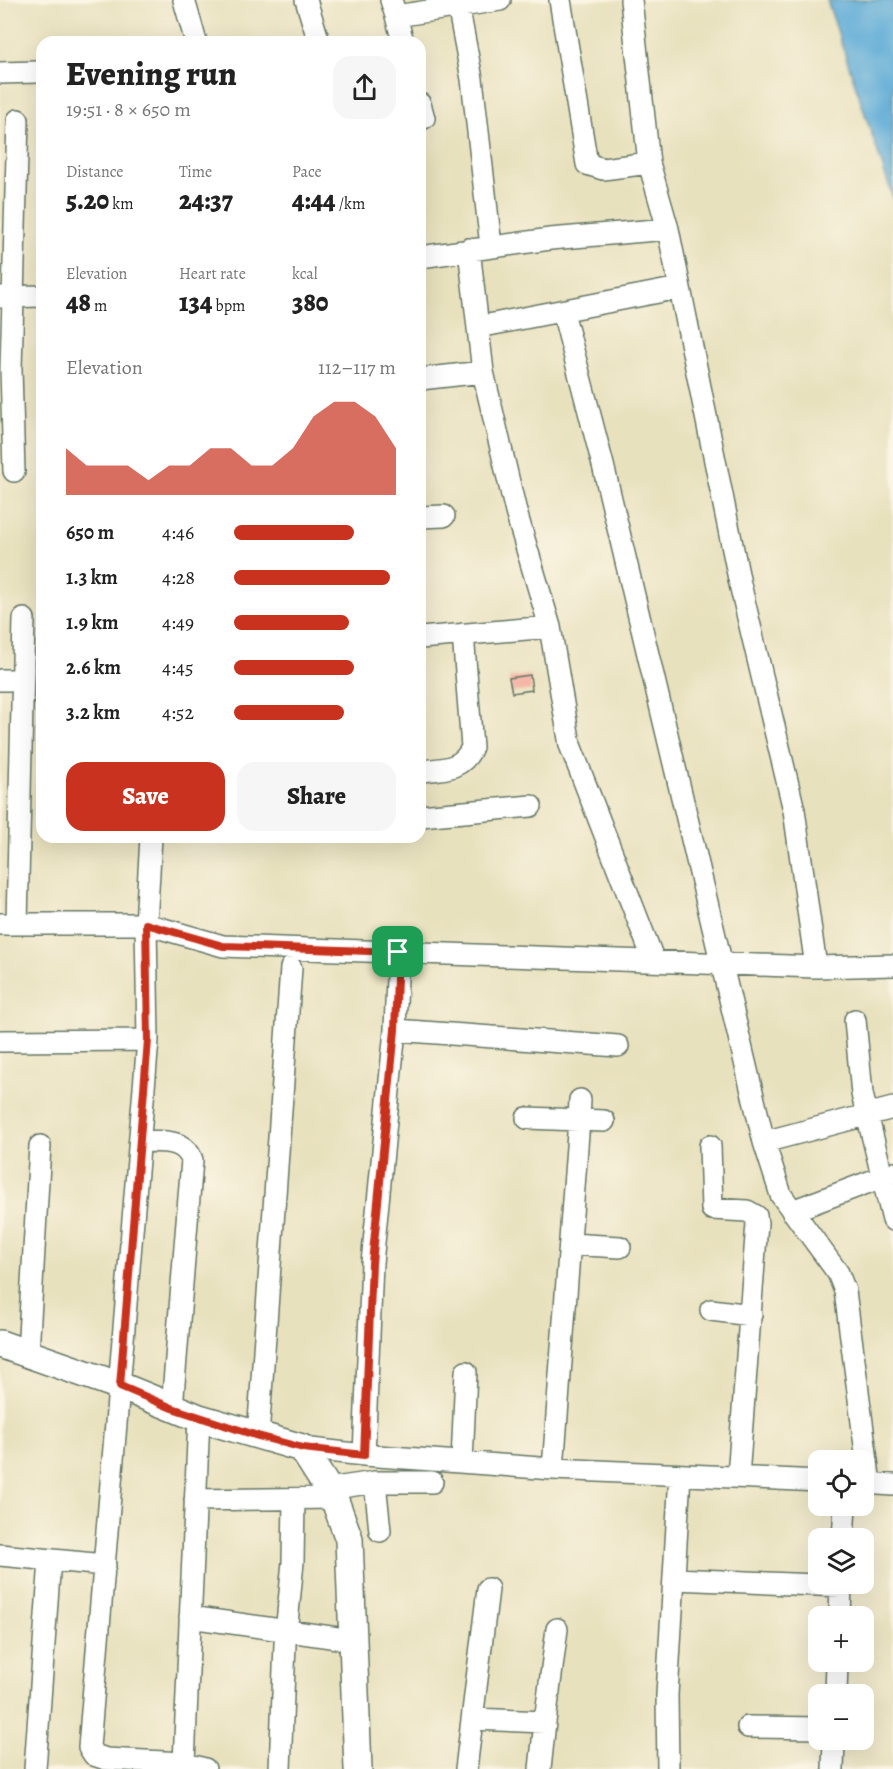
<!DOCTYPE html>
<meta charset="utf-8">
<style>
:root{--surface:#fff;--page:#f6f6f6;--text:#222;--muted:#767676;--accent:#c8321e}
body{margin:0;font-family:Alegreya,serif;background:var(--page);color:var(--text);height:100vh;display:flex;flex-direction:column;font-size:22px;white-space:nowrap}
*{box-sizing:border-box;margin:0}
p{font-size:20px;color:var(--muted)}
.icon{flex:none;width:33px;height:33px;fill:none;stroke:currentColor;stroke-width:2;stroke-linecap:round;stroke-linejoin:round}
.map{position:relative;flex:1;overflow:hidden}
.drawer{position:absolute;left:36px;top:36px;width:390px;height:807px;display:flex;flex-direction:column;background:var(--surface);border-radius:18px;box-shadow:0 6px 24px #0002}
.drawer>*{flex:none}
.buttons{position:absolute;left:808px;top:1450px;display:grid;gap:12px}
.buttons a{display:grid;place-items:center;width:66px;height:66px;border-radius:12px;background:var(--surface);box-shadow:0 6px 24px #0002;font-size:30px}
.pin{position:absolute;display:grid;place-items:center;width:51px;height:51px;color:#fff;margin:-26px;border-radius:12px;box-shadow:0 3px 9px #0006}
.round{display:grid;place-items:center;flex:none;width:63px;height:63px;border-radius:18px;background:var(--page)}
.head{display:flex;align-items:center;justify-content:space-between;height:102px;padding:0 30px}
h1{font-size:33px;font-weight:800;line-height:45px}
.stats{display:grid;grid-template-columns:repeat(3,1fr);gap:9px;height:102px;padding:6px 30px}
.stats div{display:grid;align-content:center}
.stats b{font-size:26px;font-weight:800}
.stats small{font-size:16px;font-weight:400}
.stats p{font-size:16px}
.chart{height:168px;padding:12px 30px}
.chart p{display:flex;justify-content:space-between}
.chart svg{width:100%;height:108px;margin-top:6px;fill:var(--accent);opacity:.7}
.cta{display:flex;gap:12px;margin-top:auto;padding:12px 30px}
.cta a{flex:1;height:69px;border-radius:18px;background:var(--accent);color:#fff;font-size:24px;font-weight:800;line-height:69px;text-align:center}
.cta a+a{background:var(--page);color:var(--text)}
ul{padding:0 30px;list-style:none;font-size:20px}
li{display:grid;grid-template-columns:96px 72px 1fr;align-items:center;height:45px}
li i{height:15px;border-radius:8px;background:var(--accent)}
.map>svg:first-child{display:block}
.water{fill:#5eacd7;stroke:#3e7486;stroke-width:1.5}
.building{fill:#f3a899}
.lines{fill:none;stroke-linecap:round;stroke-linejoin:round}
.minor-casing{stroke:#657664;stroke-width:24}
.major-casing{stroke:#657664;stroke-width:30}
.minor{stroke:#fff;stroke-width:21}
.major{stroke:#fff;stroke-width:27}
.route-casing{stroke:#fff;stroke-width:12}
.route{stroke:#c8321e;stroke-width:8}
</style>
<div class="map">
<svg width="893" height="1769" viewBox="0 0 893 1769">
<rect width="100%" height="100%" fill="#fcf5e5"/>
<filter id="ink" filterUnits="userSpaceOnUse"><feTurbulence type="fractalNoise" baseFrequency=".0167" numOctaves="2"/><feDisplacementMap in="SourceGraphic" scale="12" xChannelSelector="R" yChannelSelector="G"/><feConvolveMatrix kernelMatrix="1 2 1 2 8 2 1 2 1" color-interpolation-filters="sRGB"/></filter>
<filter id="wash" filterUnits="userSpaceOnUse"><feTurbulence type="fractalNoise" baseFrequency=".008" numOctaves="4" result="noise"/><feDisplacementMap in="SourceGraphic" scale="24" xChannelSelector="R" yChannelSelector="G"/><feGaussianBlur stdDeviation="1.35" result="paint"/><feColorMatrix in="noise" values="0 0 0 0 0 0 0 0 0 0 0 0 0 0 0 0 0 1.4 0 .05"/><feComposite in="paint" operator="in"/></filter>
<g filter="url(#wash)">
<rect width="100%" height="100%" fill="#e8e1be"/>
<path class="water" d="M 827,0 L 893,0 L 893,198 Z"/>
<g id="blocks">
<path class="building" d="M 530,675 L 532,690 L 512,693 L 509,678 Z"/>
</g>
</g>
<g filter="url(#ink)">
<use href="#blocks" fill-opacity="0" stroke="#657664" stroke-width="1.5"/>
<g class="lines">
<defs>
<path id="minor" d="M 184,0 L 196,42
M 306,0 L 319,42
M 391,0 L 396,16 L 500,0
M 457,0 L 472,79 L 491,246
M 560,0 L 587,164 L 603,169 L 649,163
M 631,0 L 649,163 L 668,229 L 740,584 L 794,810 L 816,967
M 396,16 L 403,42
M 0,73 L 37,72
M 420,104 L 424,118
M 469,249 L 483,372 L 516,512 L 550,627 L 570,745 L 654,961
M 420,257 L 550,239 L 668,229
M 1,297 L 42,296
M 563,312 L 603,465 L 764,1142 L 781,1195 L 838,1273 L 845,1291 L 870,1484
M 478,327 L 679,288
M 420,379 L 483,372
M 14,471 L 11,369 L 18,120
M 420,517 L 444,516
M 420,638 L 550,627
M 0,680 L 22,680
M 420,771 C 442,769 463,770 472,747 L 463,634
M 420,816 L 531,806
M 151,837 L 146,924 L 148,1040 L 89,1747 L 94,1755 L 106,1759 L 184,1763
M 0,924 L 146,924 L 223,946 L 816,967 L 893,965
M 17,924 L 24,619
M 855,1020 L 862,1094 L 893,1220
M 395,1030 L 618,1046
M 0,1041 L 148,1040
M 580,1100 L 579,1120 L 604,1121
M 527,1118 L 579,1120 L 553,1469
M 140,1141 C 161,1142 184,1138 192,1160 L 172,1408
M 764,1142 L 893,1108
M 710,1146 L 712,1209 L 747,1211 L 756,1216 L 757,1223 L 738,1477
M 792,1211 L 893,1173
M 570,1244 L 620,1247
M 711,1310 L 751,1315
M 28,1353 L 40,1146
M 199,1418 L 184,1763 L 205,1769
M 258,1436 L 291,968
M 302,1448 L 364,1455 L 372,1263 L 395,1030 L 398,952
M 364,1455 L 553,1469 L 819,1481
M 462,1462 L 466,1372
M 864,1483 L 893,1485
M 328,1489 L 375,1482
M 195,1500 L 334,1498
M 380,1531 L 375,1482 L 432,1482
M 843,1539 L 845,1506
M 0,1555 L 105,1565
M 674,1579 L 841,1586
M 190,1617 L 352,1640
M 840,1617 L 841,1584
M 836,1695 L 837,1662
M 472,1719 L 545,1722 L 557,1629
M 748,1727 L 819,1728
M 35,1769 L 50,1560
M 280,1769 L 285,1644 L 293,1562 L 294,1499
M 466,1769 L 488,1589
M 540,1769 L 545,1722
M 668,1769 L 667,1695 L 680,1475
M 833,1769 L 834,1740"/>
<path id="major" d="M 0,1344 L 120,1386 L 199,1418 L 302,1448 L 334,1498 L 349,1539 L 358,1769"/>
</defs>
<use href="#minor" class="minor-casing"/>
<use href="#major" class="major-casing"/>
<use href="#minor" class="minor"/>
<use href="#major" class="major"/>
</g>
</g>
<g class="lines" filter="url(#ink)">
<defs>
<path id="route" d="M 146,924 L 223,946 L 398,952 L 395,1030 L 372,1263 L 364,1455 L 303,1448 L 258,1436 L 172,1408 L 120,1386 L 148,1040 Z"/>
</defs>
<use href="#route" class="route-casing"/>
<use href="#route" class="route"/>
</g>
</svg>
<div class="buttons">
<a><svg class="icon" aria-label="locate" viewBox="0 0 24 24"><circle cx="12" cy="12" r="6"/><path d="M12 2v4M12 18v4M2 12h4M18 12h4"/></svg></a>
<a><svg class="icon" aria-label="layers" viewBox="0 0 24 24"><path d="M12 4l9 5-9 5-9-5zM3 14l9 5 9-5"/></svg></a>
<a>+</a>
<a>−</a>
</div>
<div class="pin" style="left:398px;top:952px;background:#1e9e55"><svg class="icon" aria-label="arrive" viewBox="0 0 24 24"><path d="M6 21V4h12l-3 4 3 4H6"/></svg></div>
<section class="drawer">
<div class="head"><div><h1>Evening run</h1><p>19:51 · 8 × 650 m</p></div><a class="round"><svg class="icon" aria-label="share" viewBox="0 0 24 24"><path d="M12 15V3M7 8l5-5 5 5M5 13v7h14v-7"/></svg></a></div>
<div class="stats">
<div><p>Distance</p><b>5.20<small> km</small></b></div>
<div><p>Time</p><b>24:37</b></div>
<div><p>Pace</p><b>4:44<small> /km</small></b></div>
</div>
<div class="stats">
<div><p>Elevation</p><b>48<small> m</small></b></div>
<div><p>Heart rate</p><b>134<small> bpm</small></b></div>
<div><p>kcal</p><b>380</b></div>
</div>
<div class="chart"><p><span>Elevation</span>112–117 m</p>
<svg viewBox="0 0 160 44" preserveAspectRatio="none"><path d="M0 44V25L10 32L20 32L30 32L40 38L50 32L60 32L70 25L80 25L90 32L100 32L110 25L120 12L130 6L140 6L150 12L160 25V44z"/></svg>
</div>
<ul>
<li><b>650 m</b>4:46<i style="width:74%"></i></li>
<li><b>1.3 km</b>4:28<i style="width:96%"></i></li>
<li><b>1.9 km</b>4:49<i style="width:71%"></i></li>
<li><b>2.6 km</b>4:45<i style="width:74%"></i></li>
<li><b>3.2 km</b>4:52<i style="width:68%"></i></li>
</ul>
<div class="cta"><a>Save</a><a>Share</a></div>
</section>
</div>
